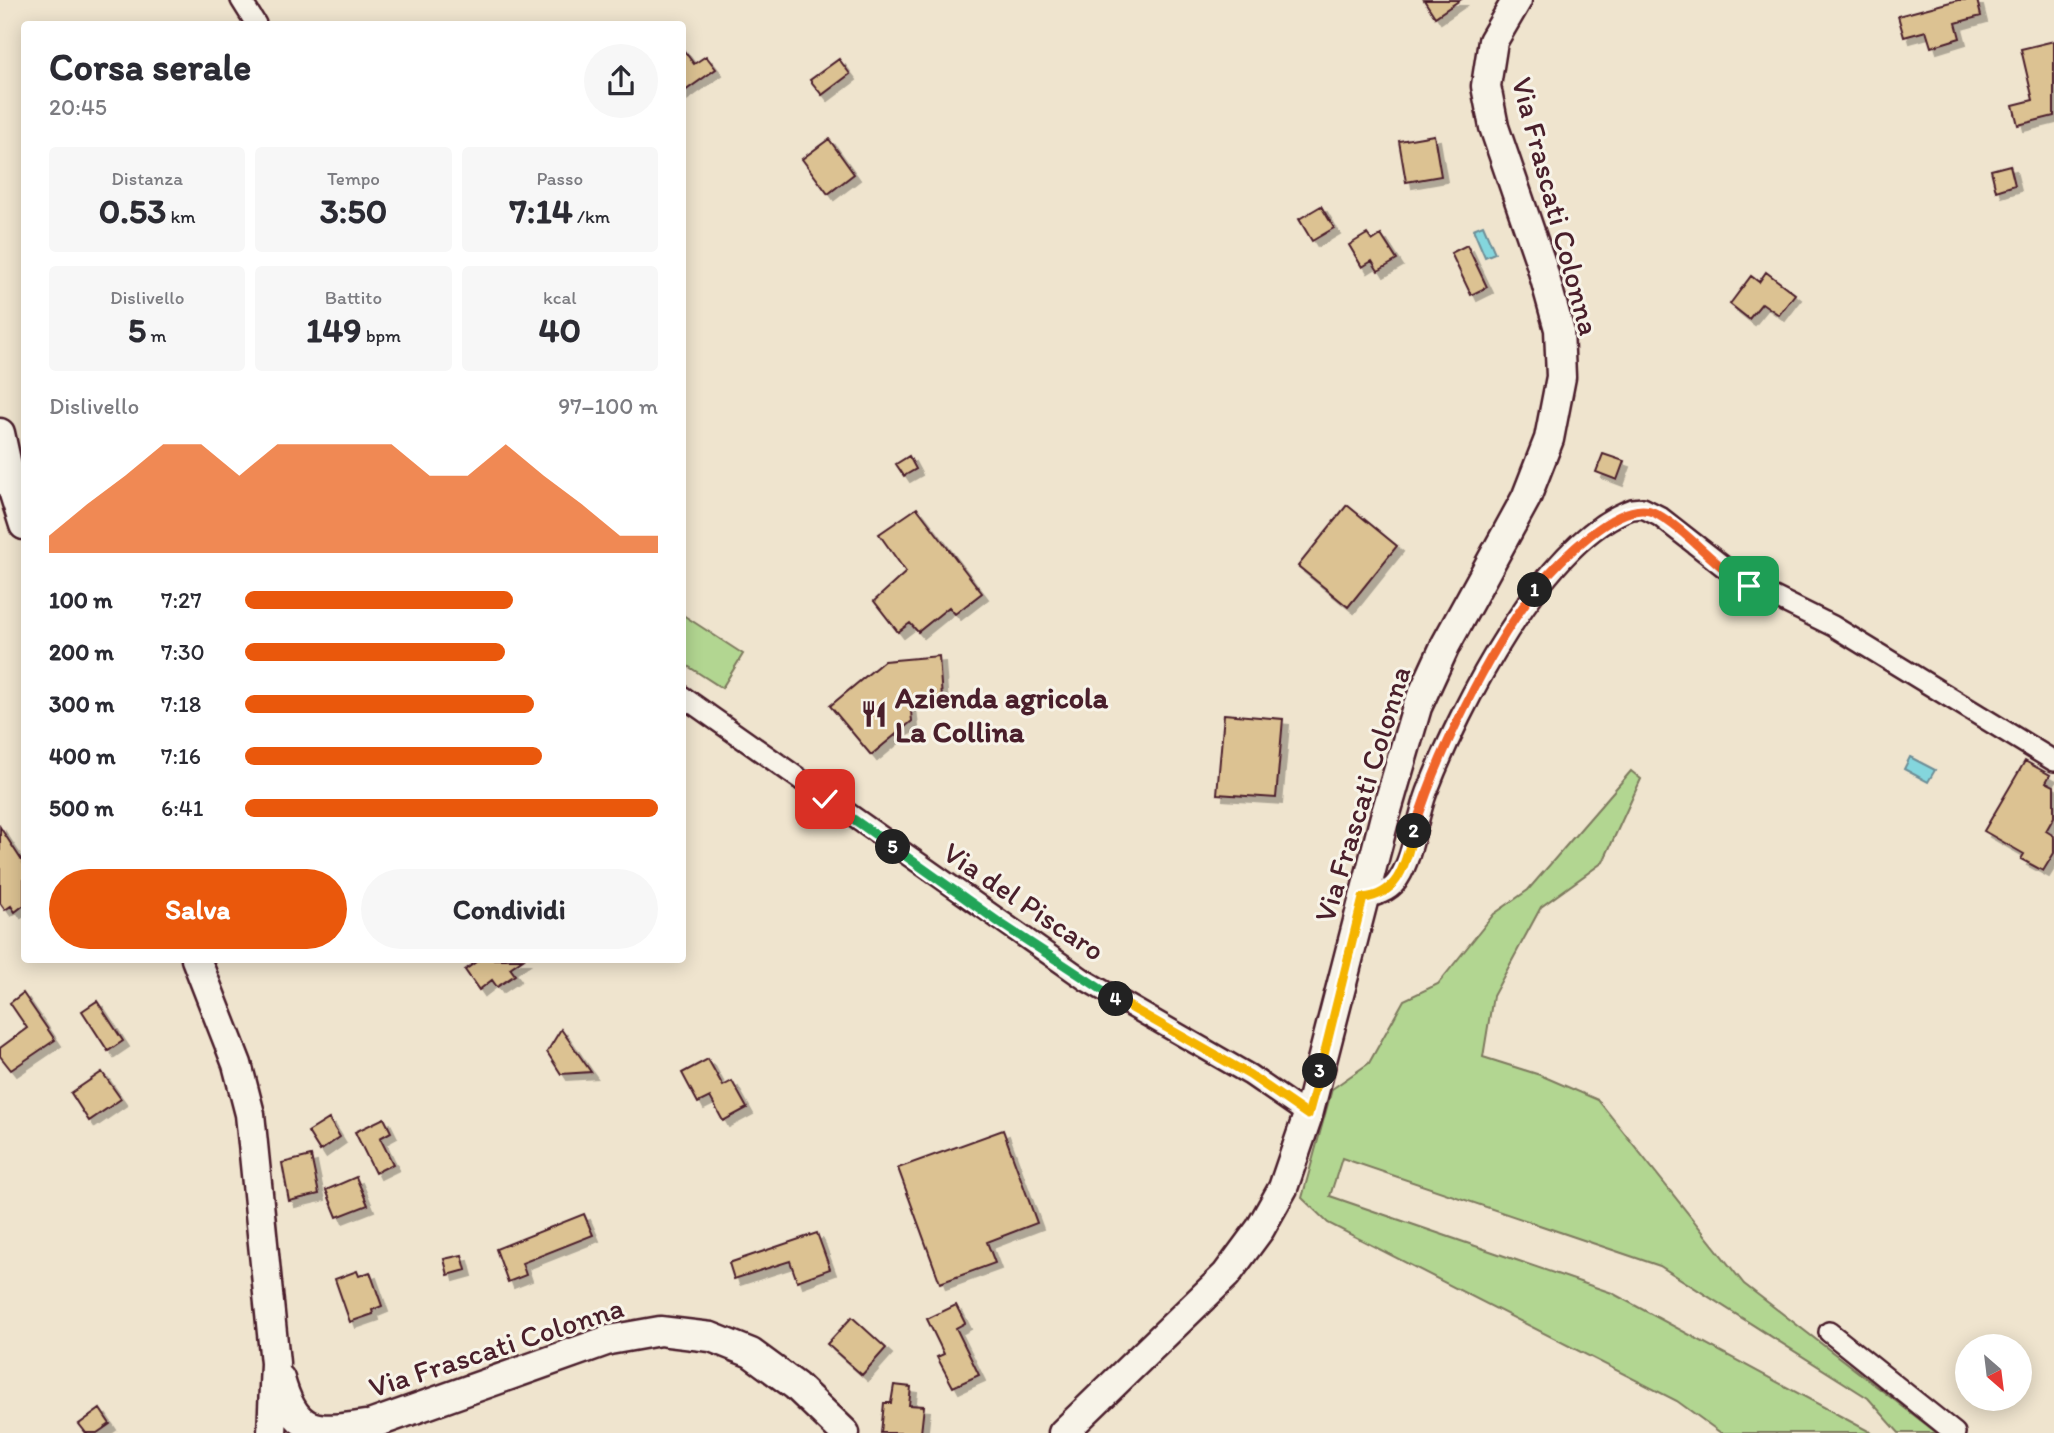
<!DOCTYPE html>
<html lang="it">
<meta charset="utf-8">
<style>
:root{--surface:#fff;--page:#f7f7f7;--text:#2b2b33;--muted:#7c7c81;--accent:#ea580c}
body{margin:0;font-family:Itim,sans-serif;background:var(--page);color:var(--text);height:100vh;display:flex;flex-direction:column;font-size:26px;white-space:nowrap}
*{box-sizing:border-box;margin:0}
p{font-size:23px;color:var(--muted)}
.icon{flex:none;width:38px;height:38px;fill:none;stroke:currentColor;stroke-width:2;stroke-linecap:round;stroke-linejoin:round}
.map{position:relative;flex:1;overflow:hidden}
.details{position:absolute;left:21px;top:21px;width:665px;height:942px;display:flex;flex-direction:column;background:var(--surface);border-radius:7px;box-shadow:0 4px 18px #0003}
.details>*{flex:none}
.needle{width:46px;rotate:152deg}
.tools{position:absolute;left:1955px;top:1334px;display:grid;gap:14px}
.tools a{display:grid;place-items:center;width:77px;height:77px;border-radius:50%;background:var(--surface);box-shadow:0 4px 18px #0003;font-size:35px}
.pin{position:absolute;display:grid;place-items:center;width:60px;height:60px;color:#fff;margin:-30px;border-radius:14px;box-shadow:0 4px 10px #0006}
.km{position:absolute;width:35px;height:35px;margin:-18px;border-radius:50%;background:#222;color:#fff;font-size:19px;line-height:35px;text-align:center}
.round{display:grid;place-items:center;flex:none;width:74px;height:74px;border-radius:37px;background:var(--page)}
.summary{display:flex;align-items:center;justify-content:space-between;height:119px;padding:0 28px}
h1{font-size:38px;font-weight:800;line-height:52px}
.figures{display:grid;grid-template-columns:repeat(3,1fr);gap:10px;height:119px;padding:7px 28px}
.figures div{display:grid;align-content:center;border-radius:7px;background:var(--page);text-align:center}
.figures b{font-size:35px;font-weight:800}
.figures small{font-size:19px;font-weight:400}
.figures p{font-size:19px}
.chart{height:196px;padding:14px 28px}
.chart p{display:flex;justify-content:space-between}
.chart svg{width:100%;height:126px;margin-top:7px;fill:var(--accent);opacity:.7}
.primary-button{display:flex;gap:14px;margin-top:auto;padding:14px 28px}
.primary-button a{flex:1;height:80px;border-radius:42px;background:var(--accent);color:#fff;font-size:28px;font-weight:800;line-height:80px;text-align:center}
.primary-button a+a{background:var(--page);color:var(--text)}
ul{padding:0 28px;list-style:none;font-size:23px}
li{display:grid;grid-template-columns:112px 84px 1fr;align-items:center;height:52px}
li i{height:18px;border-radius:9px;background:var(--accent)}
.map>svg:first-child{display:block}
.green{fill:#b2d691;stroke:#7e7a5e;stroke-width:2}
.water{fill:#84d6dd;stroke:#6d8d96;stroke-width:2}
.building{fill:#dcc292;stroke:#4a1f2b;stroke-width:2;filter:url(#shadow)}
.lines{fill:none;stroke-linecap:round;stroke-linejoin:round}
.street-casing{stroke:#4a1f2b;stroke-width:24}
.secondary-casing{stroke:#4a1f2b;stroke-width:33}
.street{stroke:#f7f3e8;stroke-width:19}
.secondary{stroke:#f7f3e8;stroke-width:28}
.split-1-casing{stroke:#fff;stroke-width:14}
.split-2-casing{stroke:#fff;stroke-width:14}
.split-3-casing{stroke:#fff;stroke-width:14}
.split-4-casing{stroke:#fff;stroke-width:14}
.split-5-casing{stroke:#fff;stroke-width:14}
.split-6-casing{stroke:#fff;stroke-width:14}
.split-1{stroke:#f0652b;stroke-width:9}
.split-2{stroke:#f0652b;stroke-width:9}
.split-3{stroke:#f5b400;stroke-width:9}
.split-4{stroke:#f5b400;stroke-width:9}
.split-5{stroke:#22a559;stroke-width:9}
.split-6{stroke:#22a559;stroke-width:9}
.labels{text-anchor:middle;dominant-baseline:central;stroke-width:6;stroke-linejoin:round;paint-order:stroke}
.street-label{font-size:30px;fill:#4a1f2b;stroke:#f7f3e8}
.poi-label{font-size:30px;font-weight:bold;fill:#4a1f2b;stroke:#f7f3e8;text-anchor:start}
</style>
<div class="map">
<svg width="2054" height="1433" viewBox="0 0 2054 1433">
<defs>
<filter id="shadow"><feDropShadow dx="6" dy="6" stdDeviation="0" flood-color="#0004"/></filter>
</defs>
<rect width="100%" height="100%" fill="#efe4ce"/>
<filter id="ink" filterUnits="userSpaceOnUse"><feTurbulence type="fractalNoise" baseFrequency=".0143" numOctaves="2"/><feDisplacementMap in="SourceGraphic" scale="14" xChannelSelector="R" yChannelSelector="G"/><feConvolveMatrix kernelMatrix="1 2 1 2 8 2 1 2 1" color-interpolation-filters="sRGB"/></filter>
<g filter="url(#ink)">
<path class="green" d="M 683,615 L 743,654 L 722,688 L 683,663 Z
M 1631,771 L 1641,779 L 1603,862 L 1541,907 L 1493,996 L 1483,1057 L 1540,1075 L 1598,1100 L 1744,1284 L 1937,1433 L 1899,1433 L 1868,1398 L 1660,1266 L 1342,1158 L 1330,1196 L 1612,1293 L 1872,1433 L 1721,1433 L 1677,1401 L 1328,1223 L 1302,1198 L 1332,1089 L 1369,1063 L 1404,1000 L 1438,984 L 1494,914 L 1528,890 Z"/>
<path class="water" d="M 1483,225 L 1495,253 L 1485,257 L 1473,229 Z
M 1910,757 L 1935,770 L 1928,782 L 1904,769 Z"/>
<path class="building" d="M 1424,0 L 1460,0 L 1435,17 Z
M 1958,0 L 1977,0 L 1981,16 L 1956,23 L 1960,38 L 1931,47 L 1926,31 L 1904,37 L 1898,16 Z
M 2054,41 L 2054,116 L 2018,125 L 2013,105 L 2033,100 L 2021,49 Z
M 682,48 L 694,64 L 706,56 L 716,69 L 682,93 Z
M 839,59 L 850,74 L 822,95 L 810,80 Z
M 1434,135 L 1441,176 L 1406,182 L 1399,141 Z
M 829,139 L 854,174 L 828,194 L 802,159 Z
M 2010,165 L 2015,185 L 1996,191 L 1991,170 Z
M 1321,206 L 1334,228 L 1312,241 L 1299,219 Z
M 1367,234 L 1372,241 L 1381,235 L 1397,260 L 1378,271 L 1372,261 L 1362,267 L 1349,245 Z
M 1467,245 L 1487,287 L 1471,295 L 1451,253 Z
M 1766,272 L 1795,294 L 1779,315 L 1762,303 L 1749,319 L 1730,304 L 1751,276 L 1759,282 Z
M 1603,454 L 1624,461 L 1617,480 L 1596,472 Z
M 909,456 L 916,469 L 904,476 L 896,464 Z
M 1347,505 L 1397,546 L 1348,607 L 1298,566 Z
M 917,508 L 982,593 L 955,614 L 949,607 L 918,632 L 910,623 L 898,632 L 874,601 L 906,572 L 879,534 Z
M 939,656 L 942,699 L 910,702 L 912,721 L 871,755 L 830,706 L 884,661 Z
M 1224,714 L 1283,719 L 1276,798 L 1217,794 Z
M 2025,761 L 2050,775 L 2046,782 L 2054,786 L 2054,817 L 2046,831 L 2054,836 L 2054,853 L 2043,871 L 2021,859 L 2024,854 L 1984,831 Z
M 0,827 L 24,864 L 24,905 L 15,912 L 11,906 L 5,910 L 0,903 Z
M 480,959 L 523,959 L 510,968 L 515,975 L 497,987 L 492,980 L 479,990 L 465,970 Z
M 23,993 L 55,1040 L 11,1070 L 0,1056 L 0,1048 L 27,1028 L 10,1003 Z
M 97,1001 L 123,1041 L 108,1051 L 82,1011 Z
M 561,1029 L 591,1072 L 561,1074 L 547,1052 Z
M 708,1059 L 723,1086 L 732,1081 L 747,1108 L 723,1121 L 710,1097 L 698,1103 L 682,1073 Z
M 102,1072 L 121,1099 L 89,1121 L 71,1093 Z
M 384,1118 L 391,1132 L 380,1138 L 393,1164 L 375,1173 L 355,1132 Z
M 329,1119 L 340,1137 L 320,1151 L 308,1132 Z
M 1003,1130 L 1037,1223 L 987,1242 L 995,1263 L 940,1283 L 898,1168 Z
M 311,1156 L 319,1194 L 289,1201 L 282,1163 Z
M 356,1177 L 368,1205 L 337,1217 L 326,1190 Z
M 584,1214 L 593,1235 L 522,1263 L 526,1275 L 508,1282 L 496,1249 Z
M 817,1233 L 830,1269 L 797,1281 L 790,1261 L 734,1279 L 729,1263 Z
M 462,1255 L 466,1270 L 448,1275 L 444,1259 Z
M 357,1271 L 359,1276 L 370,1272 L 382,1306 L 372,1310 L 373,1314 L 350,1322 L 335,1279 Z
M 956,1305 L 965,1323 L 956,1328 L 979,1375 L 953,1387 L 937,1357 L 944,1354 L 927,1319 Z
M 852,1317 L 886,1348 L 862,1375 L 827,1344 Z
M 894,1385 L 911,1387 L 909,1405 L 924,1406 L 921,1433 L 881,1433 L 884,1403 L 891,1403 Z
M 100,1409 L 110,1424 L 97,1433 L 86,1433 L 79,1424 Z"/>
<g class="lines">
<defs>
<path id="street" d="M 241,0 L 256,24
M 682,696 L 1085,980 L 1250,1075 L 1308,1115
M 1363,898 C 1377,896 1392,891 1399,878 C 1413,857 1417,818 1427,792 C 1459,709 1544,540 1632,509 L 1643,508 L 1659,516 L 1742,581 L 1833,626 L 2054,761
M 1829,1332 L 1955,1433"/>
<path id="secondary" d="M 0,433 L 11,484 L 24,525
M 196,959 L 237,1064 L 250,1114 L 275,1363 L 272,1433
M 280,1379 C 295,1433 314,1433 365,1425
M 347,1433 L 609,1340 L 660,1331 L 711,1337 L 751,1353 L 796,1386 L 845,1433
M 1063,1433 L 1226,1275 L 1260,1229 L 1283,1188 L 1308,1115 L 1384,820 L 1417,707 L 1446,644 L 1526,498 L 1549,439 L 1561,377 L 1559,329 L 1541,264 L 1494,127 L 1486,86 L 1493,41 L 1517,0"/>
</defs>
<use href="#street" class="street-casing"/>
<use href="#secondary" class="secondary-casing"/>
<use href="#street" class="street"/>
<use href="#secondary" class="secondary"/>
</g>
</g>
<g class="lines" filter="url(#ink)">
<defs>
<path id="split-1" d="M 1535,590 C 1555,565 1621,495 1655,513 C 1690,532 1714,567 1749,586"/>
<path id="split-2" d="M 1414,831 C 1436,757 1488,652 1535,590"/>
<path id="split-3" d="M 1320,1071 L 1363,898 C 1401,894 1405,862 1414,831"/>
<path id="split-4" d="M 1116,999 L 1250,1075 L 1308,1115 L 1320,1071"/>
<path id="split-5" d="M 893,847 L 1000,923 L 1116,999"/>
<path id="split-6" d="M 825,799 L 893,847"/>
</defs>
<use href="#split-1" class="split-1-casing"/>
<use href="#split-2" class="split-2-casing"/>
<use href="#split-3" class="split-3-casing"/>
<use href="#split-4" class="split-4-casing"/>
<use href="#split-5" class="split-5-casing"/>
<use href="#split-6" class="split-6-casing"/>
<use href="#split-1" class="split-1"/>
<use href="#split-2" class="split-2"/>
<use href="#split-3" class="split-3"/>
<use href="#split-4" class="split-4"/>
<use href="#split-5" class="split-5"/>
<use href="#split-6" class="split-6"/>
</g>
<defs>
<symbol id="restaurant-bare" viewBox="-9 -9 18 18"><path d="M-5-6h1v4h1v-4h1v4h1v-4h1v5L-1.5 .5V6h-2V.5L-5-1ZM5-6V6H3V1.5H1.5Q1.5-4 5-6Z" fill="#4a1f2b" stroke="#f7f3e8" stroke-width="2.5" paint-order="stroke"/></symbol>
</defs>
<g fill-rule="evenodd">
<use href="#restaurant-bare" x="855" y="695" width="38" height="38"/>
</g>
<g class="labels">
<g class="street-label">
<text transform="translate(1556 206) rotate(75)">Via Frascati Colonna</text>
<text transform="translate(1362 794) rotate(-73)">Via Frascati Colonna</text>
<text transform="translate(1024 901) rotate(34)">Via del Piscaro</text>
<text transform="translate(496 1347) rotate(-18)">Via Frascati Colonna</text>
</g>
<g class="poi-label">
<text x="895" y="697">Azienda agricola<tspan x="895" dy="34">La Collina</tspan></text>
</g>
</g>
</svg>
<div class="tools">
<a><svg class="needle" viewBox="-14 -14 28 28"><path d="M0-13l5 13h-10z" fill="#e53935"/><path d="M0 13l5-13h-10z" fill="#7c7c81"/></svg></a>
</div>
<div class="pin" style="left:1749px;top:586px;background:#1e9e55"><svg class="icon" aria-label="arrive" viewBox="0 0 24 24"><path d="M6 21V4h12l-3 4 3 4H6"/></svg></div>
<div class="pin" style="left:825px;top:799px;background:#d93025"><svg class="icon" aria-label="check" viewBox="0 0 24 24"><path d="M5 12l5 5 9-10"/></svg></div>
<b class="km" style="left:1535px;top:590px">1</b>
<b class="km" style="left:1414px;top:831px">2</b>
<b class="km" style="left:1320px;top:1071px">3</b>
<b class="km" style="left:1116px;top:999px">4</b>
<b class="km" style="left:893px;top:847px">5</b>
<section class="details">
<div class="summary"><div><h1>Corsa serale</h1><p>20:45</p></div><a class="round"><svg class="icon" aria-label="share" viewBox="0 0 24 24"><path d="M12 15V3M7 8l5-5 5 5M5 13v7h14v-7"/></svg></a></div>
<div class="figures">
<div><p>Distanza</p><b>0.53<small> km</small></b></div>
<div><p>Tempo</p><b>3:50</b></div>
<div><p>Passo</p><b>7:14<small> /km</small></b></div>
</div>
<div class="figures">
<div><p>Dislivello</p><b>5<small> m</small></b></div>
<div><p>Battito</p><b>149<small> bpm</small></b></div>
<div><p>kcal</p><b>40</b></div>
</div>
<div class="chart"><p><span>Dislivello</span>97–100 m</p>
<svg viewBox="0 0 160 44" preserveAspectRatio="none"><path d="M0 44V38L10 27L20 17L30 6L40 6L50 17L60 6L70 6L80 6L90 6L100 17L110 17L120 6L130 17L140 27L150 38L160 38V44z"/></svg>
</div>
<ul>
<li><b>100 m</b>7:27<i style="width:65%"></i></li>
<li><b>200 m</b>7:30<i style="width:63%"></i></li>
<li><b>300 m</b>7:18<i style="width:70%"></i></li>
<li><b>400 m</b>7:16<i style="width:72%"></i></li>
<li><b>500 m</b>6:41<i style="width:100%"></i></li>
</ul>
<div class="primary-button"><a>Salva</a><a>Condividi</a></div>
</section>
</div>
